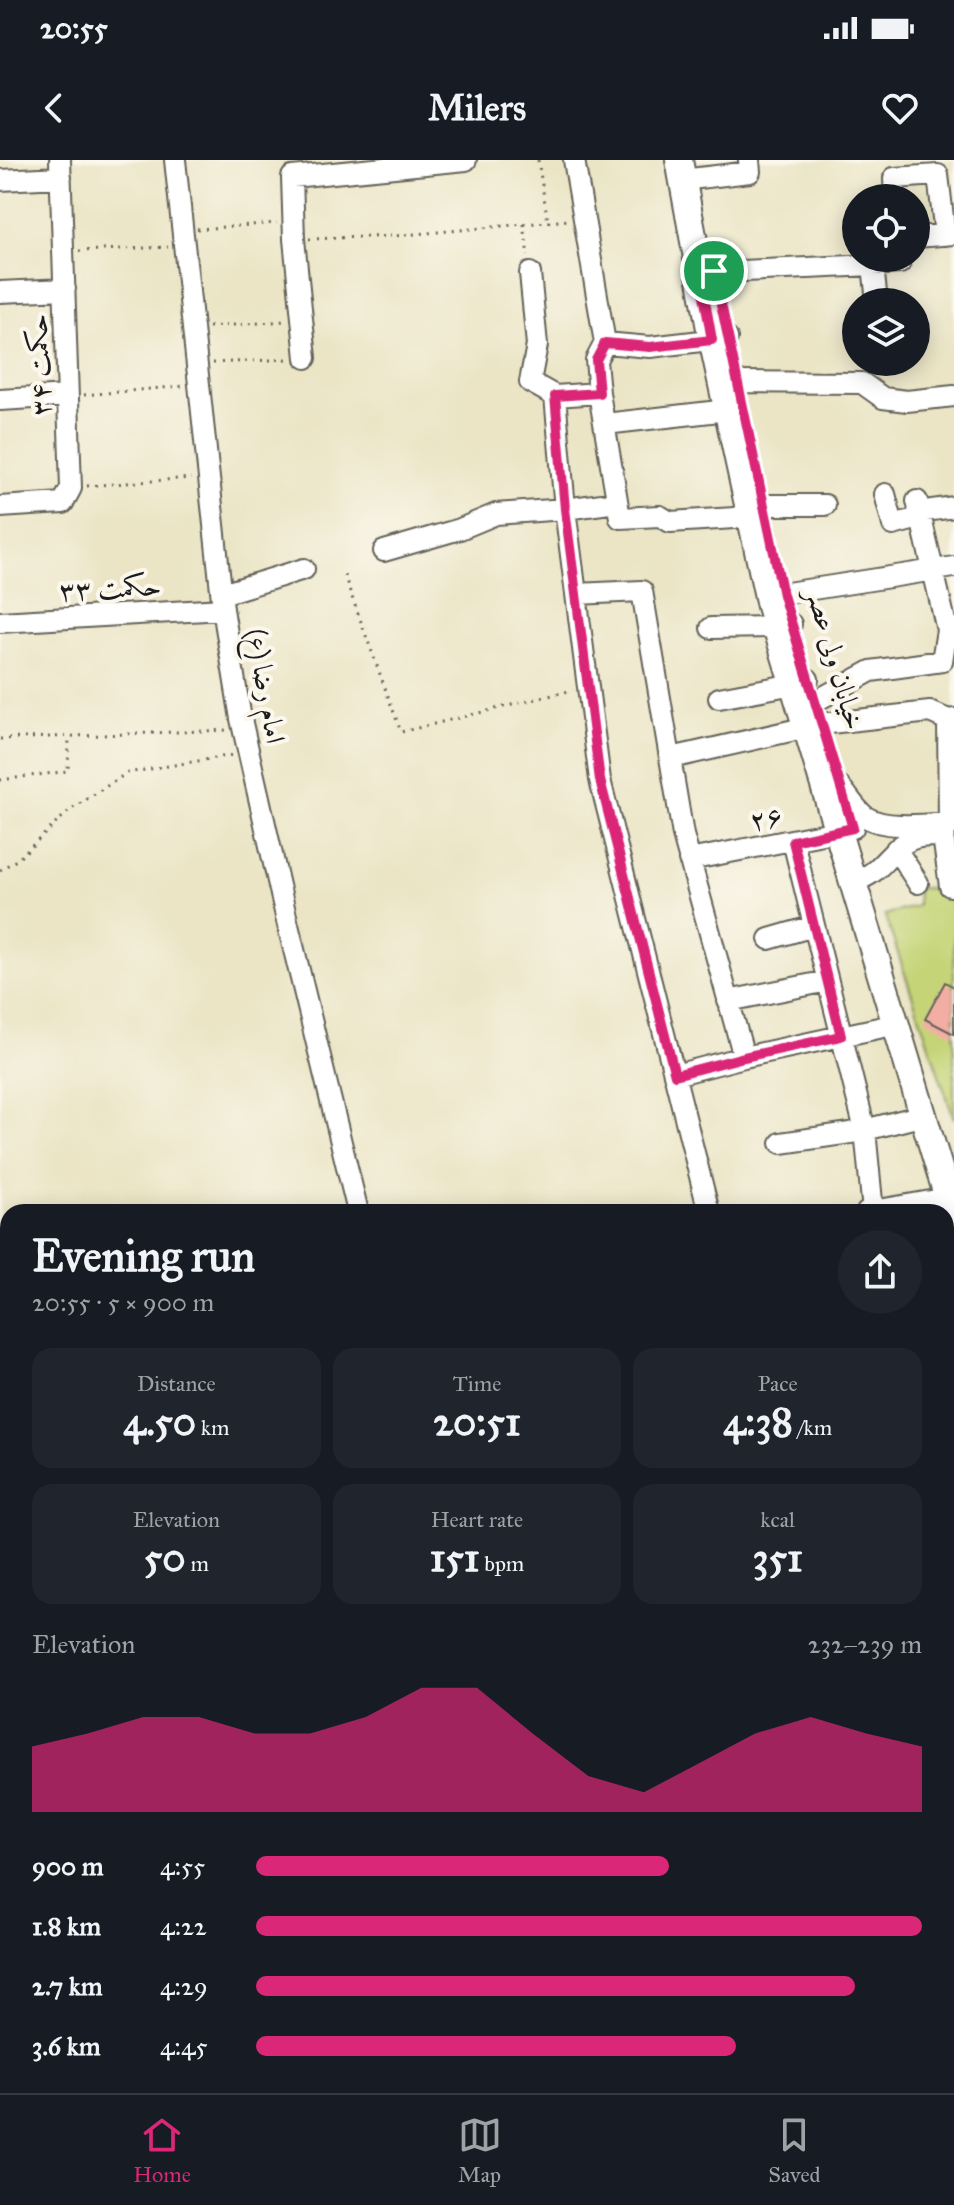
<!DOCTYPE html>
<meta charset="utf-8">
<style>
:root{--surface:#171b24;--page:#20242c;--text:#f1f3f6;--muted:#9ea1a6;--line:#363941;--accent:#db2777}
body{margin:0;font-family:"IM FELL Great Primer",Amiri,serif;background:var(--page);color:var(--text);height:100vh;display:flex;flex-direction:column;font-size:30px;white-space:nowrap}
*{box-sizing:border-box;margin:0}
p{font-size:26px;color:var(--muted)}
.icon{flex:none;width:44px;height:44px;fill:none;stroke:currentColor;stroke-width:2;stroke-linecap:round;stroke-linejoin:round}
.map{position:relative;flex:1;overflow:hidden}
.sheet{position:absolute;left:0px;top:1044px;width:954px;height:890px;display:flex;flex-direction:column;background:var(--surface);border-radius:24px 24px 0 0;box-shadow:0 4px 20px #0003}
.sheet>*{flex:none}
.fabs{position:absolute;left:842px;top:24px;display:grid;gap:16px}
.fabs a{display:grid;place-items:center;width:88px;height:88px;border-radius:50%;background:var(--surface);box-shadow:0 4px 20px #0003;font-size:40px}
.pin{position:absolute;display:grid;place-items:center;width:68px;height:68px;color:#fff;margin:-34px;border:4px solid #fff;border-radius:50%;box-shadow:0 2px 8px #0007}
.round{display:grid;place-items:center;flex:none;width:84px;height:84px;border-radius:42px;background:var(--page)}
.overview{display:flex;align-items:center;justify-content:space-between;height:136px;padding:0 32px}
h1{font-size:44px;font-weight:800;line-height:60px}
.figures{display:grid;grid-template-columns:repeat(3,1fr);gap:12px;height:136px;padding:8px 32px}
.figures div{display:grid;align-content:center;border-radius:20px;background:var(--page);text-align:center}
.figures b{font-size:40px;font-weight:800}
.figures small{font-size:22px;font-weight:400}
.figures p{font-size:22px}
.chart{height:224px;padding:16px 32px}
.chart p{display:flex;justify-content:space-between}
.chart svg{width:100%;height:144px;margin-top:8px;fill:var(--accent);opacity:.7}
ul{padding:0 32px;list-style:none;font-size:26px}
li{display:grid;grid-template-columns:128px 96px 1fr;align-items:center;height:60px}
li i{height:20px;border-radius:10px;background:var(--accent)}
.status{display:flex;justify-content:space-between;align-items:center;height:56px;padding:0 40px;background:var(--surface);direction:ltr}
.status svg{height:22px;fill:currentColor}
header{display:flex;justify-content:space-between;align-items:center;height:104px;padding:0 32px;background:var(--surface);font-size:36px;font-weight:800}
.tabs{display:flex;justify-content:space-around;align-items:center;height:112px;border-top:2px solid var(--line);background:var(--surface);font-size:22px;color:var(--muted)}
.tabs a{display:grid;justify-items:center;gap:4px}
.tabs .selected{color:var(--accent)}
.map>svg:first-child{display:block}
.green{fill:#c4d476;stroke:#707849;stroke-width:2}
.building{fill:#f3aea4}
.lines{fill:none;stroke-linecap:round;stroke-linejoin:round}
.minor-casing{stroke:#646258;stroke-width:24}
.major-casing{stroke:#646258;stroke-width:30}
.path{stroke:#646258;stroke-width:3;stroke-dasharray:2 6;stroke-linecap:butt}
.minor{stroke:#fff;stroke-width:20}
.major{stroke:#fff;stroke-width:26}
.route-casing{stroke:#fff;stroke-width:16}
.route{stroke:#db2777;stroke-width:10}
.labels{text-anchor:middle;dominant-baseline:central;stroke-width:8;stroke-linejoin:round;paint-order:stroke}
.street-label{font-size:28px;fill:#1c1c1c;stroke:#fbf7ec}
</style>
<div class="status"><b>20:55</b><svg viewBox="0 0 49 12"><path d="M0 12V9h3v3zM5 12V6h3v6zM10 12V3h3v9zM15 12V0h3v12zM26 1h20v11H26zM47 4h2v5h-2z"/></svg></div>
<header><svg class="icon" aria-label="back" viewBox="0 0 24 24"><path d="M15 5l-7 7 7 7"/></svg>Milers<svg class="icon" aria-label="heart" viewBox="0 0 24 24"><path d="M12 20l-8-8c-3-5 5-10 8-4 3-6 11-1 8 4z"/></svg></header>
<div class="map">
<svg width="954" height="1933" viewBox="0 0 954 1933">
<rect width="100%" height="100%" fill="#fbf7ec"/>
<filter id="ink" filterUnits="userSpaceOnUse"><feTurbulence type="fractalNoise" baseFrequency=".0125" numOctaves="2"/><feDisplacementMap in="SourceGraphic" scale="16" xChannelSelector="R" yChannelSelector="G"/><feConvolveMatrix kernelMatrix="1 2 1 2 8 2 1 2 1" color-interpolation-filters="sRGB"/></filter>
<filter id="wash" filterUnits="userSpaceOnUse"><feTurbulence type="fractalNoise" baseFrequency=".006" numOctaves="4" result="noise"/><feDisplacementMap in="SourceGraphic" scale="32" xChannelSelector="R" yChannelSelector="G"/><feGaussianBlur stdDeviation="1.8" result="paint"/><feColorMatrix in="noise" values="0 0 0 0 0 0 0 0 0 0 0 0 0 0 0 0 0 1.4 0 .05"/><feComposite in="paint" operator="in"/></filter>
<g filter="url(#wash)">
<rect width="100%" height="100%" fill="#ebe5c6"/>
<path class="green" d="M 918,728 L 952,729 L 954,733 L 954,959 L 885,755 L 917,746 Z"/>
<g id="blocks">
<path class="building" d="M 945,822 L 954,827 L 954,874 L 925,859 Z"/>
</g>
</g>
<g filter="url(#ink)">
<use href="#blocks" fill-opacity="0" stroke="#646258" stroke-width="2"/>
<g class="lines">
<defs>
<path id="minor" d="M 175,0 L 223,449 L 241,559 L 288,765 L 358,1052
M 574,0 L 605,183 L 596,200 L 599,233 L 620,358 L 660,356 L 670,362 L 751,357 L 763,345 L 825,345
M 0,20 L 61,17
M 682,20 L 750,12 L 749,0
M 895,38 L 894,18 L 938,15 L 945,75
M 916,77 L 954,74
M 873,105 L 877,142
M 530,113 L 537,185 L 530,222 L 555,236
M 700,113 L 873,105 L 900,103 L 899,98
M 0,132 L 65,129
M 605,183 L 650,187 L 727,178
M 306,198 L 294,79 L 292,17 L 466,0
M 722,225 L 736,222 L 862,223 L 883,238 L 907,241 L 954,236
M 0,240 L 68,236
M 605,264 L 728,250
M 885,334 L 893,365 L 919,358
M 917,341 L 947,470
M 617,342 L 565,349 L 600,620 L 709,1052
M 0,347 L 63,343 L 71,328 L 60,0
M 918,352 L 954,347
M 384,391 L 460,369 L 496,354 L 565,349 L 555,236 L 599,233
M 222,434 L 304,409
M 576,434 L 642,431 L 683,675 L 744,897 L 675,915
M 768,436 L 954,407
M 0,462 L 223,449
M 711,468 L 777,467 L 791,464
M 719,538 L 794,524 L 808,519
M 800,545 L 814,542 L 871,511 L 942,501 L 947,470 L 954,468
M 948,560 L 949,663 L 943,676 L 950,726
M 671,598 L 821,564 L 930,552 L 948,560 L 954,559
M 826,630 L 841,628 C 849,637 856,650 866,657 C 886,670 930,664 954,663
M 793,681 L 865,970 L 873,1052
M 896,689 L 918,723
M 689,700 L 853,668
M 854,721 C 882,714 886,692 910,680 C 920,675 931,676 942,676
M 769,779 L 814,766
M 728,841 L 828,821
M 744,897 L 897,864
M 781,983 L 857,972 L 924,955
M 867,1052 L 954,1037
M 0,1125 L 8,1123
M 946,1185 L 954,1183
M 946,1270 L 954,1268
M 946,1459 L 954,1457
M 0,1530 L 8,1527
M 0,1661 L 8,1687
M 946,1728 L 954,1728
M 946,1850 L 954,1850
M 115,1926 L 116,1933
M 679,1926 L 680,1933
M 352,1933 L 357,1933
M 432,1933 L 469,1926
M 870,1933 L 870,1926"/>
<path id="major" d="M 679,0 L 711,174 L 770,446 L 954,1058
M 946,1338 L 954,1336
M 946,1367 L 954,1365
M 0,1616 L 8,1614
M 0,1638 L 8,1636"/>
</defs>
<use href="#minor" class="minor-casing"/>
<use href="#major" class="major-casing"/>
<path class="path" d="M 538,0 L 548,62
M 524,64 L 528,96
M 197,69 L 277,63
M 309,79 L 394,76 L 569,60
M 79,91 L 168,87
M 209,167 L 285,161
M 213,203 L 289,199
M 84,235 L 184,226
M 87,326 L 191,318
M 344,415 L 401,572 L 573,530
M 0,579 L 228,570
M 0,620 L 68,611 L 69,577
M 0,710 L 18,699 L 70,650 L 127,613 L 233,595
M 0,1747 L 8,1742"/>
<use href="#minor" class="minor"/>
<use href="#major" class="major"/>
</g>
</g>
<g class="lines" filter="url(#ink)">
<defs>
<path id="route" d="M 714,111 L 783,435 L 853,668 L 793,681 L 841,876 L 744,897 L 675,915 L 600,620 L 565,349 L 555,236 L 599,233 L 596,200 L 605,183 L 650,187 L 712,180 L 700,113 Z"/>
</defs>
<use href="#route" class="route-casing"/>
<use href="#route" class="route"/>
</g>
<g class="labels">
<g class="street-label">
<text transform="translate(39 205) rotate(-92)">حکمت ۳۴</text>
<text transform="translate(110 428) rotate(-3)">حکمت ۳۳</text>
<text transform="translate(836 499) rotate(74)">خیابان ولی عصر</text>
<text transform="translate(266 526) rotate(80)">امام رضا (ع)</text>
<text transform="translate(766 658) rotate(-10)">۲۶</text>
</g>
</g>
</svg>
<div class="fabs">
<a><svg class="icon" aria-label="locate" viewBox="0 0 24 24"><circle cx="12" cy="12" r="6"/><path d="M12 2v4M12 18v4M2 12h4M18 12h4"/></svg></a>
<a><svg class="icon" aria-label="layers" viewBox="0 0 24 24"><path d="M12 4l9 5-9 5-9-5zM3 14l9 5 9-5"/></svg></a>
</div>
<div class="pin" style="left:714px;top:111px;background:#1e9e55"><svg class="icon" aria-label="arrive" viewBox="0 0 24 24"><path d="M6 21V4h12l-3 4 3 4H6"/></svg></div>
<section class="sheet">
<div class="overview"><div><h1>Evening run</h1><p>20:55 · 5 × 900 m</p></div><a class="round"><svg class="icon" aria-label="share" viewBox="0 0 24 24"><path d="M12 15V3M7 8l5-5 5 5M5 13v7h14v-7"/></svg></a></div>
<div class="figures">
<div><p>Distance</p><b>4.50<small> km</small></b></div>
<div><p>Time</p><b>20:51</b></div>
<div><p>Pace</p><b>4:38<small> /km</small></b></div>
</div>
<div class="figures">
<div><p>Elevation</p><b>50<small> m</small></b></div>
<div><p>Heart rate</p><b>151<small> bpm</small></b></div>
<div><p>kcal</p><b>351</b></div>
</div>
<div class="chart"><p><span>Elevation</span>232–239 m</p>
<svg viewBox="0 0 160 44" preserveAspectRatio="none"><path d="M0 44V24L10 20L20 15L30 15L40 20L50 20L60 15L70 6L80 6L90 20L100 33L110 38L120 29L130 20L140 15L150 20L160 24V44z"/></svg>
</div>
<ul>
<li><b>900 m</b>4:55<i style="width:62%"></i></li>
<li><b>1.8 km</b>4:22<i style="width:100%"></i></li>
<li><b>2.7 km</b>4:29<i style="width:90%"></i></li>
<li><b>3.6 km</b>4:45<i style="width:72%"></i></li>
</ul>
</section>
</div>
<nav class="tabs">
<a class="selected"><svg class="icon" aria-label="home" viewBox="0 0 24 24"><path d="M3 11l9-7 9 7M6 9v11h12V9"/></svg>Home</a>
<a><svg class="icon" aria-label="map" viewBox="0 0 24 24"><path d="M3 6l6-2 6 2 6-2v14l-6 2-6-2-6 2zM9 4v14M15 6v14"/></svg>Map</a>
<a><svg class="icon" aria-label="saved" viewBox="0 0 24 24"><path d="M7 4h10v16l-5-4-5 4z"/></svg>Saved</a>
</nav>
